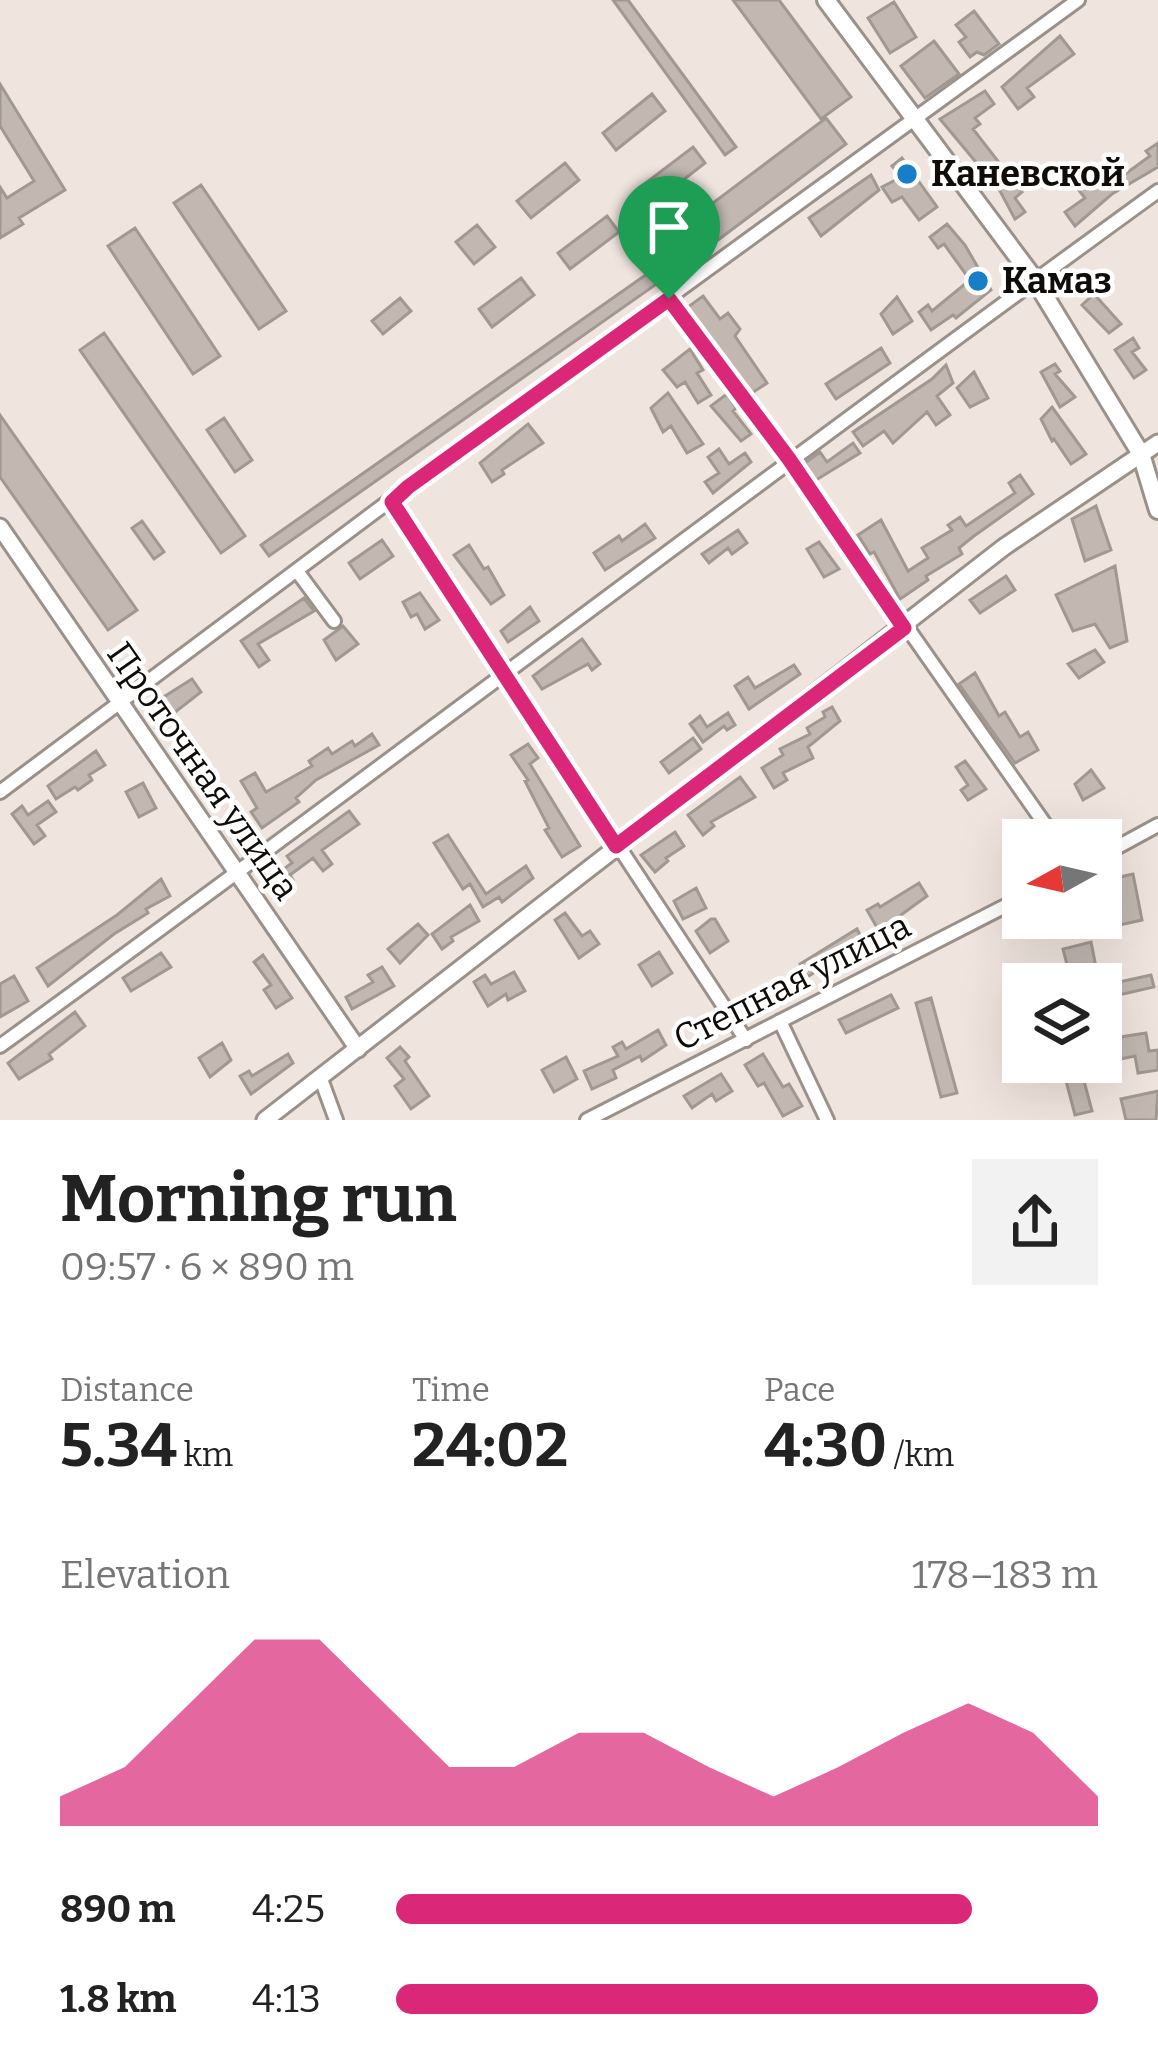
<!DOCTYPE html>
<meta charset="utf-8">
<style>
:root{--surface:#fff;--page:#f2f2f2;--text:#222;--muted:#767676;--accent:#db2777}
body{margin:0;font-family:Bitter,serif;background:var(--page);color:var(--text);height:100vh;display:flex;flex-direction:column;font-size:45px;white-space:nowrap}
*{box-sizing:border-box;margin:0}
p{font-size:39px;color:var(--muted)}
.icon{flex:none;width:66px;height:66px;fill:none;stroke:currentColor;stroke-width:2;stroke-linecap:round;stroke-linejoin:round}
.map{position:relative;height:1120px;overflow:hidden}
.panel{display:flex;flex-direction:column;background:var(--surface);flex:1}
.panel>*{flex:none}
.needle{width:78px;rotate:262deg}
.buttons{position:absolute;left:1002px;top:819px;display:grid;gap:24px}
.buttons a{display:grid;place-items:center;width:120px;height:120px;border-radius:0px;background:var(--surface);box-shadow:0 12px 48px #0002;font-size:60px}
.pin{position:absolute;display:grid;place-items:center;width:102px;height:102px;color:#fff;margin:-123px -51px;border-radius:50% 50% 50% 0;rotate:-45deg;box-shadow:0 0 12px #0007}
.pin .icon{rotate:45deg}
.round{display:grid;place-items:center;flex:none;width:126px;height:126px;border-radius:0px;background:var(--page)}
.headline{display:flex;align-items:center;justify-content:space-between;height:204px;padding:0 60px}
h1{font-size:66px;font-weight:700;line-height:90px}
.stats{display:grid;grid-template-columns:repeat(3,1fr);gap:18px;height:204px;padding:12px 60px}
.stats div{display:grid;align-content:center}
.stats b{font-size:60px;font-weight:700}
.stats small{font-size:33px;font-weight:400}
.stats p{font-size:33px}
.chart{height:336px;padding:24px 60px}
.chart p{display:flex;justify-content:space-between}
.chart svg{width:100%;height:216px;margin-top:12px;fill:var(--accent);opacity:.7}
ul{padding:0 60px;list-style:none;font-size:39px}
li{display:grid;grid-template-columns:192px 144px 1fr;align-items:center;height:90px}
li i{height:30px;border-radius:15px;background:var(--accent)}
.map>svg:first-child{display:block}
.building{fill:#c2b8b1;stroke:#a29892;stroke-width:3}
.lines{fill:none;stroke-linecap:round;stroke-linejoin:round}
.minor-casing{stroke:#9b918b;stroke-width:18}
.tertiary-casing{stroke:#9b918b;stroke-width:21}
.secondary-casing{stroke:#9b918b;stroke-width:22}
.minor{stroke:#fff;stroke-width:12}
.tertiary{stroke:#fff;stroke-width:15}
.secondary{stroke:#fff;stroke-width:16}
.route-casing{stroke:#fff;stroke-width:24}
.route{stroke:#db2777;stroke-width:15}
.poi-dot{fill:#177fca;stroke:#fff;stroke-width:4.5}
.labels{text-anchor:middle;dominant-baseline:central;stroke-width:9;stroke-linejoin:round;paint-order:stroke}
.poi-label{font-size:36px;font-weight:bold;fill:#0f0c0a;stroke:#fff;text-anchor:start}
.street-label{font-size:36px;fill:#0f0c0a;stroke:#fff}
</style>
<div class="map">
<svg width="1158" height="1120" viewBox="0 0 1158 1120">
<rect width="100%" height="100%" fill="#f0e5de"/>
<path class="building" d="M 613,0 L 628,0 L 736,147 L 725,155 Z
M 733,0 L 779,0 L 851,97 L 821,119 Z
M 894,2 L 916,37 L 890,53 L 868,18 Z
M 974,11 L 999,44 L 984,55 L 977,52 L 970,57 L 959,42 L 966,37 L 956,25 Z
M 1060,36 L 1074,54 L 1027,88 L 1034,97 L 1018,109 L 1002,87 Z
M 934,41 L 959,74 L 925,98 L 901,66 Z
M 0,84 L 65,190 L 19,218 L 23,224 L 0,238 L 0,187 L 7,198 L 34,181 L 0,126 Z
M 985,91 L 994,104 L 975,118 L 980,124 L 973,129 L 1022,192 L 1015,198 L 1025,212 L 1015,219 L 1000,191 L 940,119 Z
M 652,94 L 665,111 L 616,150 L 603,133 Z
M 826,118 L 846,144 L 694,258 L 685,246 L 667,260 L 675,271 L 269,556 L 261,545 L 657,267 L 633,224 L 642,218 L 660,243 Z
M 1158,143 L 1158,167 L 1112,194 L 1075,226 L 1065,212 L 1085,198 L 1077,188 L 1093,176 L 1101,187 L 1115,177 L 1117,180 L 1150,156 L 1146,151 Z
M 693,147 L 705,163 L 655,202 L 643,185 Z
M 902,158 L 937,207 L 919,220 L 902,197 L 892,202 L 882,187 L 901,177 L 892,166 Z
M 565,163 L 579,180 L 531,218 L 517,201 Z
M 871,175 L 879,190 L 821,236 L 809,218 Z
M 201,185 L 286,311 L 259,329 L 174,203 Z
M 607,216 L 619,232 L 570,269 L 558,253 Z
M 947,224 L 965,245 L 991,290 L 956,318 L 953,315 L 931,330 L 919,312 L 928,305 L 932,311 L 970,280 L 944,244 L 938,248 L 930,237 Z
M 477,225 L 495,247 L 474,264 L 456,242 Z
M 135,228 L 220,356 L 193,374 L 108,246 Z
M 521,278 L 534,295 L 492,327 L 479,309 Z
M 1094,294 L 1121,324 L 1109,333 L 1082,305 Z
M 703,296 L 720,319 L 728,313 L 740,329 L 735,336 L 767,383 L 752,393 L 688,307 Z
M 897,297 L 912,321 L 893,334 L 881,314 Z
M 400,298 L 411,311 L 383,334 L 372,321 Z
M 104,333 L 245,536 L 221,553 L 80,350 Z
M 1133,338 L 1139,348 L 1132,352 L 1146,370 L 1134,378 L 1115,350 Z
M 881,348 L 890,363 L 836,399 L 826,384 Z
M 690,349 L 703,370 L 697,373 L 711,395 L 698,403 L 685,382 L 677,387 L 663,370 Z
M 1055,364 L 1060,371 L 1055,374 L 1075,397 L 1060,407 L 1041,372 Z
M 946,365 L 953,383 L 937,396 L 950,415 L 936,425 L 927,412 L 893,443 L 884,431 L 863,446 L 853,432 L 932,379 Z
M 974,372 L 988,398 L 970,407 L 957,388 Z
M 668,393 L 703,444 L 687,453 L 671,426 L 663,432 L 651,408 Z
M 727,394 L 736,408 L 733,411 L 751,434 L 741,441 L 711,406 Z
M 1052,407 L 1086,454 L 1071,464 L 1054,439 L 1052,441 L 1041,419 Z
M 0,415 L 137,610 L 108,630 L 0,477 Z
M 224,418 L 252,460 L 235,472 L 207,430 Z
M 528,424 L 543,443 L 502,470 L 504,474 L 492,482 L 480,463 Z
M 853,443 L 860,453 L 816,480 L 805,463 L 820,452 L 827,462 Z
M 719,449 L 729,464 L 745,453 L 751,462 L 713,493 L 705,482 L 719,473 L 708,457 Z
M 1020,475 L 1033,494 L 974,536 L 959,548 L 962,554 L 926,576 L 928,580 L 900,599 L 874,552 L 870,554 L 858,535 L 881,520 L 908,571 L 928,558 L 922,548 L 952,530 L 948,525 L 960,517 L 966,526 L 1015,493 L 1009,483 Z
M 1096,506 L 1111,550 L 1085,561 L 1072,519 Z
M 142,521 L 164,552 L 154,559 L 132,528 Z
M 645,524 L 655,538 L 605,570 L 594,553 L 619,536 L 622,541 Z
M 738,530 L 747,543 L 732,554 L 728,548 L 709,563 L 702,554 Z
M 382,540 L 393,556 L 360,579 L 349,563 Z
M 819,542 L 839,569 L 824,577 L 807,549 Z
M 469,545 L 484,569 L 488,567 L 504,595 L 491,604 L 454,555 Z
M 1115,566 L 1127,641 L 1110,648 L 1095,624 L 1073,631 L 1056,595 Z
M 1006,576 L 1015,590 L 980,613 L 970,600 Z
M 420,593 L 439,620 L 425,629 L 417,614 L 411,617 L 403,602 Z
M 304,598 L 314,611 L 258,644 L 269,660 L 259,667 L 241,641 Z
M 530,607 L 539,621 L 508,642 L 501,631 Z
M 343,626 L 358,644 L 336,660 L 324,640 Z
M 582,639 L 600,664 L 592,670 L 588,664 L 542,689 L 533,676 Z
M 1095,650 L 1104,662 L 1079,678 L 1068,664 Z
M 794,665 L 800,674 L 749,709 L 735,686 L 748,677 L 755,688 Z
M 975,673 L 999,716 L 1005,712 L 1020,737 L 1028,732 L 1038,750 L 1015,763 L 959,684 Z
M 192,679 L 201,692 L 165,720 L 154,703 Z
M 832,707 L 840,721 L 808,747 L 813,758 L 783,773 L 787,780 L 774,788 L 762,768 L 783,755 L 780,749 L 810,734 L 807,728 L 825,717 L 823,712 Z
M 728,713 L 735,725 L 727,730 L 724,726 L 703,742 L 690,724 L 700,716 L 707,727 Z
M 372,734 L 379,745 L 316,780 L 296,798 L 299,802 L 262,828 L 251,812 L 257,808 L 241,781 L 255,773 L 266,792 L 312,766 L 309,761 L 328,748 L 332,754 L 352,741 L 355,746 Z
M 693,738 L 701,749 L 669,773 L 661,762 Z
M 528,744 L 538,758 L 530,764 L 580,846 L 562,857 L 545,830 L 549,828 L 525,781 L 528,780 L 511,755 Z
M 96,751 L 105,765 L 89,775 L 92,780 L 78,790 L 75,787 L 56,799 L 48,786 Z
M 965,761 L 986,789 L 968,800 L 961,790 L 968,785 L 956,767 Z
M 1091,770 L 1104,788 L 1083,800 L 1075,784 Z
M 740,777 L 755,797 L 711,822 L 714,826 L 703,835 L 688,815 Z
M 143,783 L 156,808 L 139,817 L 126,792 Z
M 48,801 L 56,812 L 37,825 L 45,836 L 34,844 L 12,814 L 22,806 L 28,815 Z
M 349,811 L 359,824 L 322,850 L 332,864 L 323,871 L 313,858 L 290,875 L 293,880 L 277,892 L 268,880 L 292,863 L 287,856 Z
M 675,832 L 684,846 L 666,858 L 668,861 L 655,872 L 641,855 Z
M 448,835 L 486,894 L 526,866 L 533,878 L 502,902 L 499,897 L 483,907 L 470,884 L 463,889 L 434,843 Z
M 1133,874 L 1142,920 L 1115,926 L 1106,880 Z
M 161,879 L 170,896 L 146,909 L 148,913 L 114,934 L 48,986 L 37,968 L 117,915 Z
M 919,883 L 927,896 L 879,931 L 867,910 L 878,904 L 880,907 Z
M 696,888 L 706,908 L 683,919 L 674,901 Z
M 470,905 L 479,921 L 451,937 L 453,941 L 442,949 L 432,934 Z
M 565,913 L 582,936 L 590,931 L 599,944 L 579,958 L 555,920 Z
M 711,919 L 715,919 L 728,941 L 710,953 L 696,931 Z
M 418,924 L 428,935 L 400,963 L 388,949 Z
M 857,929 L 864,943 L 807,977 L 800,964 Z
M 1091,942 L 1096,967 L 1082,970 L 1086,984 L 1072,984 L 1063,949 Z
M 659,952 L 672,973 L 652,986 L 639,965 Z
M 161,953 L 171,967 L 131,991 L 123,978 Z
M 263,955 L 292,998 L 276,1008 L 264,990 L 271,985 L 254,962 Z
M 382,967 L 394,986 L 352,1009 L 346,997 L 373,982 L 368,975 Z
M 514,972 L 525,991 L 508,1000 L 506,994 L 488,1006 L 474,982 L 485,975 L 491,984 Z
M 1151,975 L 1154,987 L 1101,999 L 1101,986 Z
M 14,976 L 28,1001 L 0,1017 L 0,984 Z
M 891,995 L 898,1008 L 846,1033 L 839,1020 Z
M 931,998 L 957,1093 L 941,1097 L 916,1003 Z
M 75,1012 L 85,1026 L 49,1054 L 52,1059 L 19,1079 L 8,1063 Z
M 658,1030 L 666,1045 L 642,1061 L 640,1056 L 613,1070 L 616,1078 L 592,1089 L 584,1071 L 618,1056 L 613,1047 L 622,1042 L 626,1049 Z
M 1146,1033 L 1149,1051 L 1158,1050 L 1158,1070 L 1138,1073 L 1135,1056 L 1111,1061 L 1107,1039 Z
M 222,1043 L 231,1060 L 210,1077 L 199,1058 Z
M 400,1047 L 409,1057 L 405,1061 L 429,1096 L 411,1109 L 395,1086 L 404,1079 L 387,1058 Z
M 288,1054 L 293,1063 L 251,1094 L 240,1076 L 249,1071 L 252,1076 Z
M 763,1054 L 783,1087 L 789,1084 L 802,1106 L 783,1116 L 764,1083 L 758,1086 L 745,1065 Z
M 566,1057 L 577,1079 L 554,1092 L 542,1070 Z
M 1061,1062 L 1079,1062 L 1092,1111 L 1075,1115 Z
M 721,1074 L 732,1091 L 716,1101 L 712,1094 L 692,1108 L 684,1096 Z
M 1158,1091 L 1156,1120 L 1126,1120 L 1121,1099 Z"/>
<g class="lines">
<defs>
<path id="minor" d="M 669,299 L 789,459 L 1056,840
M 392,502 L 746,1040
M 297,571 L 334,621
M 0,792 L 408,487 L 1078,0
M 1101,856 L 1158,825
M 780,1021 L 827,1120
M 0,1046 C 389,764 770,472 1158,191
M 321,1079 L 336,1120
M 587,1120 L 1023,897"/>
<path id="tertiary" d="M 0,527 L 358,1049
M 265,1120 L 1004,547 L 1158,443"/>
<path id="secondary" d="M 826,0 L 1035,280 L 1141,454 L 1158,510"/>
</defs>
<use href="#minor" class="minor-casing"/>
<use href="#tertiary" class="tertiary-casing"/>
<use href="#secondary" class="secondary-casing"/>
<use href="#minor" class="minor"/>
<use href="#tertiary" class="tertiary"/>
<use href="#secondary" class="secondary"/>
</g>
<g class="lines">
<defs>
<path id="route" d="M 669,299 L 789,459 L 904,628 L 616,846 L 392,502 L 408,487 Z"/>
</defs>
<use href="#route" class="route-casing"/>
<use href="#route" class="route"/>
</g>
<g class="poi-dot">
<circle cx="907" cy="174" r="12"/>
<circle cx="978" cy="281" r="12"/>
</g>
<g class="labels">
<g class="poi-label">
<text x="931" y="174">Каневской</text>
<text x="1002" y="281">Камаз</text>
</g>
<g class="street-label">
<text transform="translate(203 771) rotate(55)">Проточная улица</text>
<text transform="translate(792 982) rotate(-27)">Степная улица</text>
</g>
</g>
</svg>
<div class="buttons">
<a><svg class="needle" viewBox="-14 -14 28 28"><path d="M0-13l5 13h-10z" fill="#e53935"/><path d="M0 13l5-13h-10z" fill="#767676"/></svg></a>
<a><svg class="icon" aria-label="layers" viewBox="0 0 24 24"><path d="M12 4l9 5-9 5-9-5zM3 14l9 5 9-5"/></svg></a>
</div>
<div class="pin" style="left:669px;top:299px;background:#1e9e55"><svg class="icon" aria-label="arrive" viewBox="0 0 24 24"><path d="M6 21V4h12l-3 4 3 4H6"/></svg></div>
</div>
<section class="panel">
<div class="headline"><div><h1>Morning run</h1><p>09:57 · 6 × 890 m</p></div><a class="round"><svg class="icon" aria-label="share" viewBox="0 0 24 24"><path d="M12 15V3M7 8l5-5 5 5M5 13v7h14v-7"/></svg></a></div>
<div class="stats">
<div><p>Distance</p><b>5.34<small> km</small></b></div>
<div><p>Time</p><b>24:02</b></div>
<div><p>Pace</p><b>4:30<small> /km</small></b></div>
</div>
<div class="chart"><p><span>Elevation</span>178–183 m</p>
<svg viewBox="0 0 160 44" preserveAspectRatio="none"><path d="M0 44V38L10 32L20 19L30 6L40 6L50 19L60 32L70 32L80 25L90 25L100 32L110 38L120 32L130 25L140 19L150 25L160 38V44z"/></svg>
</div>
<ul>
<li><b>890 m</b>4:25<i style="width:82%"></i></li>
<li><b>1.8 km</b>4:13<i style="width:100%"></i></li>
</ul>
</section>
